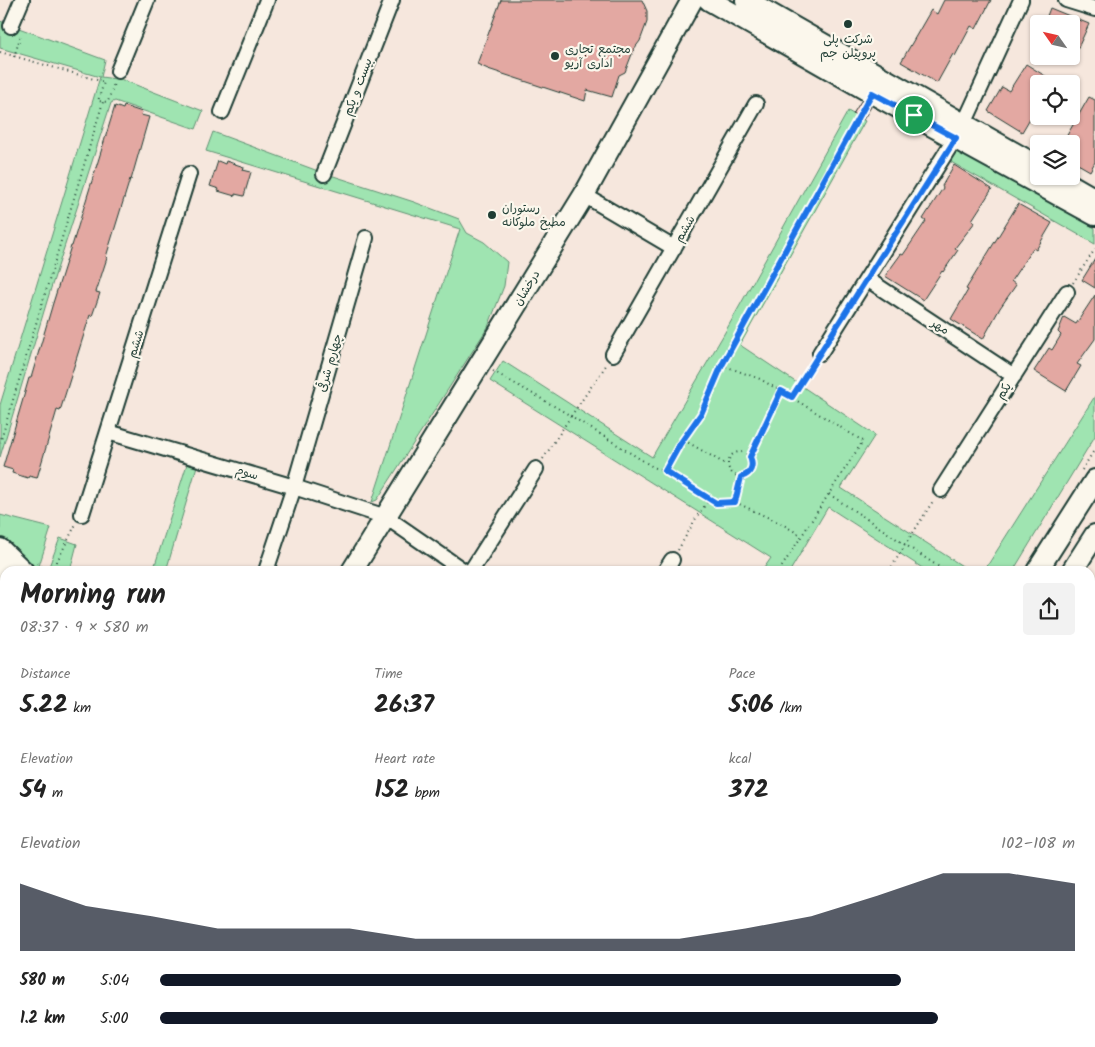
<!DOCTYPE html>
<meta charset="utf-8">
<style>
:root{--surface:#fff;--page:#f2f2f2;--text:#222;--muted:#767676;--accent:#111827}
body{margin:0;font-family:Kalam,"Playpen Sans Arabic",sans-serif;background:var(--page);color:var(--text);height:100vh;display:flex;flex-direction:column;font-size:19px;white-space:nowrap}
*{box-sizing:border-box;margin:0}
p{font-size:16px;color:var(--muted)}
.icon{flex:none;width:28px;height:28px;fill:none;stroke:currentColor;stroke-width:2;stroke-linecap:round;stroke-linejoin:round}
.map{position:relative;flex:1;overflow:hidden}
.panel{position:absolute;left:0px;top:566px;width:1095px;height:481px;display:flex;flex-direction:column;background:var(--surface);border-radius:15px 15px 0 0;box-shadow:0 1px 4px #0004}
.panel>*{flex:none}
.needle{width:32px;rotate:304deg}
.tools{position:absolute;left:1030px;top:15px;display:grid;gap:10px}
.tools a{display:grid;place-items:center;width:50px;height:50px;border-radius:5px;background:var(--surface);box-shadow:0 1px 4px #0004;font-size:25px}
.pin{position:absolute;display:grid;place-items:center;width:42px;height:42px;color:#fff;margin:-21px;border:2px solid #fff;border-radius:50%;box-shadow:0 1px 5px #0007}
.round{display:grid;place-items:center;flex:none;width:52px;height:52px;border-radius:5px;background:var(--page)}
.headline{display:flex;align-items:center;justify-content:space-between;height:85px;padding:0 20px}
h1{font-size:28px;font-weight:800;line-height:38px}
.metrics{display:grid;grid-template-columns:repeat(3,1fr);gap:8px;height:85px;padding:5px 20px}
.metrics div{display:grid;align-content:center}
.metrics b{font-size:25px;font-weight:800}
.metrics small{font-size:14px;font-weight:400}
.metrics p{font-size:14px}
.chart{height:140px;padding:10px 20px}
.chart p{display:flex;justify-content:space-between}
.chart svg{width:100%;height:90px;margin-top:5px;fill:var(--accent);opacity:.7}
ul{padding:0 20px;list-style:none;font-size:16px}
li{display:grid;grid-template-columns:80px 60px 1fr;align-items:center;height:38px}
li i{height:12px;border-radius:6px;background:var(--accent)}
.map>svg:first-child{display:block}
.green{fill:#9fe4b1;stroke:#5f9072}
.building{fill:#e3a8a2;stroke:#1f3d34}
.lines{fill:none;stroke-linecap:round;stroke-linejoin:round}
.street-casing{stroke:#1f3d34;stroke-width:18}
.secondary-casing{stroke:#1f3d34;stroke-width:24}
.path{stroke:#1f3d34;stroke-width:2;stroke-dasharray:1 4;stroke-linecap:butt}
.street{stroke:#fbf7ec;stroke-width:14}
.secondary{stroke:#fbf7ec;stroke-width:20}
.route-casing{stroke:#fff;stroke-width:10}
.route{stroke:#1a73e8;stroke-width:6}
.poi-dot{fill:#1f3d34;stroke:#fbf7ec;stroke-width:2}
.labels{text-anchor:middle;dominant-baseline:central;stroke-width:4.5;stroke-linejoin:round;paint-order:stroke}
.poi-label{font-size:12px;fill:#1f3d34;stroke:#fbf7ec;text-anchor:start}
.street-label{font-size:12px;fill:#1f3d34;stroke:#fbf7ec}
</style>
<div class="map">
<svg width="1095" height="1047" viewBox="0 0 1095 1047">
<rect width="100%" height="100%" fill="#f6e7dd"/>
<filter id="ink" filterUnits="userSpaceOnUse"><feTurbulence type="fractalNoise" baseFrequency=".02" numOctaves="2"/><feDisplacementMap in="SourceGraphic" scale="10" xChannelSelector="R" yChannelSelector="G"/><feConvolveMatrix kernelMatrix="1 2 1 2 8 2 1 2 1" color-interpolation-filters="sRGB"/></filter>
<g filter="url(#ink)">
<path class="green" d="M 0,21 L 105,60 L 101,77 L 123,80 L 203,111 L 196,129 L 115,101 L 111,103 L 51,288 L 0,457 L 0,405 L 100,77 L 0,48 Z
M 848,111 L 865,121 L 740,345 L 875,435 L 841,488 L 970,571 L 927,571 L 828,507 L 790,571 L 762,571 L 771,558 L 490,381 L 503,361 L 652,457 L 724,334 Z
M 213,132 L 318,171 L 414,202 L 459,219 L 467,233 L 484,242 L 507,262 L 504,286 L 488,327 L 377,500 L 372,502 L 460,229 L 206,151 Z
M 961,150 L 1095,228 L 1095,244 L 951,162 L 950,157 Z
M 1095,396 L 1095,436 L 1013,571 L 984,571 Z
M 187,464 L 197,466 L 166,571 L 153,571 Z
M 0,515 L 51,528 L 39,566 L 48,569 L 60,538 L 77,544 L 70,571 L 35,571 L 0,541 Z"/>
<path class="building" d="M 501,0 L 642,0 L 647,11 L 647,22 L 640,41 L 634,49 L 625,72 L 619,75 L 612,97 L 587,90 L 585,101 L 488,69 L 477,64 Z
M 944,0 L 991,0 L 976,29 L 971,26 L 955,56 L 953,54 L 937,83 L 901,62 L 931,10 L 937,14 Z
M 1050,8 L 1089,24 L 1071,63 L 1071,24 L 1044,24 Z
M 1026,64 L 1058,84 L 1039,84 L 1039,103 L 1022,132 L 988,111 L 1002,87 L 1009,91 Z
M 1089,97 L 1095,100 L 1095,162 L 1090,171 L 1071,160 L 1071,144 L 1062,144 Z
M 861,101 L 871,107 L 863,120 L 853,114 Z
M 115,106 L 123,109 L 124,106 L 142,112 L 141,115 L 149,117 L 131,180 L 130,179 L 106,257 L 107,258 L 96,292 L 100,293 L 92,316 L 90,315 L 60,411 L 57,410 L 37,478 L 29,476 L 28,478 L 12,473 L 13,470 L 3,467 L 23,399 L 29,378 L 31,378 L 53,303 L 71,246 L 72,246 Z
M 218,161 L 225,164 L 226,161 L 244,167 L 243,170 L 251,172 L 244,196 L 235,194 L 235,196 L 218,191 L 219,189 L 210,186 Z
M 954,165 L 992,189 L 972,220 L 975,222 L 955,248 L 958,250 L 943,272 L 942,271 L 923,300 L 885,276 L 901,254 L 903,255 L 926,221 L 923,219 L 943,188 L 942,186 Z
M 1018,204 L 1052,223 L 1036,250 L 1033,248 L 1011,281 L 1016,285 L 1000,308 L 983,339 L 951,319 L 968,290 L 966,289 Z
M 1095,259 L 1095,288 L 1082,280 Z
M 1095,295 L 1095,339 L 1077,364 L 1081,366 L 1066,391 L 1034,371 L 1049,348 L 1052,350 L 1061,335 L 1058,332 L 1064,317 L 1076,324 Z"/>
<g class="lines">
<defs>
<path id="street" d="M 1066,0 L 1095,9
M 11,26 L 22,0
M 118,71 L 147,0
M 222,112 L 267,0
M 324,174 L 392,0
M 584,195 L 674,248
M 867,279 L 1014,376
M 820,353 L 964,124 L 1021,0
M 613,354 L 756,104
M 108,432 L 294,487 L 386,517 L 464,571
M 941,490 L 1067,292
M 82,514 L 189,174
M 266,571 L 294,487 L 366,238
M 471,571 L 536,469
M 665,571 L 672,560
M 0,643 L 5,637
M 1090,980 L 1095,981
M 74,1047 L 76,1042
M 586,1047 L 589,1042
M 965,1047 L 967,1042"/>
<path id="secondary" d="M 709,0 L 872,93 L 1095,215
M 746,0 L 1039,167
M 1055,176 L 1095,199
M 0,549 L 23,571
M 0,569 L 5,574
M 352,571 L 584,195 L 692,0
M 1037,571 L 1095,480
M 1072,571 L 1095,535
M 0,990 L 5,992
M 130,1042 L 149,1047
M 832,1042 L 839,1047
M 247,1047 L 260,1042
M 739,1047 L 742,1042
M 768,1047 L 771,1042"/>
</defs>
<use href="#street" class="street-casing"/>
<use href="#secondary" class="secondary-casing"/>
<path class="path" d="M 0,52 L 104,82 L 98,101 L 108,102 L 114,83
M 14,57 L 21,35
M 1073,283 L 1095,249
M 722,365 L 864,108
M 493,371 L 571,416 L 607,364
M 792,397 L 814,363
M 684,440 L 727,465
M 0,443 L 103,102
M728 464a12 12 0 1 1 24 0a12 12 0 1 1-24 0Z
M 543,459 L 571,416 L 653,467 L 665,471 L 716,503 L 735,502 L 782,524 L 802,536
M 1082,470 L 1095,449
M 665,471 L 680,444 L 701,414 L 722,365 L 760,379 L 781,391 L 750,457
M 829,494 L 945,571
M 735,502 L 741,477
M 678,550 L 699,513 L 710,499
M 37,563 L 47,571
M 52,571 L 76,524
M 779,571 L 863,441 L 781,391
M 889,571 L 933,501
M 0,969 L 5,971
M 277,1042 L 282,1047
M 171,1047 L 173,1042
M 471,1047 L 474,1042
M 680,1047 L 683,1042"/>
<use href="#street" class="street"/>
<use href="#secondary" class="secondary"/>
</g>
</g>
<g class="lines" filter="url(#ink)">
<defs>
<path id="route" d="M 872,93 L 956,138 L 792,397 L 781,391 L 750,457 C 754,466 751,474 741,477 L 735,502 L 716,503 L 665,471 L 680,444 L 701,414 L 722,365 Z"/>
</defs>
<use href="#route" class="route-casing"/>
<use href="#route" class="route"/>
</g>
<g class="poi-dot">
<circle cx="848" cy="24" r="5"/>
<circle cx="555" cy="56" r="5"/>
<circle cx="492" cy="215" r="5"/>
</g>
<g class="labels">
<g class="poi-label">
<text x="848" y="39" text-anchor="middle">شرکت پلی<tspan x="848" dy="14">پروپیلن جم</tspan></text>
<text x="565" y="49">مجتمع تجاری<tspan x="565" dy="14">اداری آريو</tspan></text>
<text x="502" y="208">رستوران<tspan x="502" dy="14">مطبخ ملوکانه</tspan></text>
</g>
<g class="street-label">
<text transform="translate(358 87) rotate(-69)">بیست و یکم</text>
<text transform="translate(685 229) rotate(-60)">ششم</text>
<text transform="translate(527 288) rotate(-59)">درخشان</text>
<text transform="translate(940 327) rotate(33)">مهر</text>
<text transform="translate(136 344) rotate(-72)">ششم</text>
<text transform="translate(330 363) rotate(-74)">چهارم شرقی</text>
<text transform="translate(1004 391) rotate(-57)">یکم</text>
<text transform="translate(247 473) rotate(17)">سوم</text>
</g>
</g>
</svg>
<div class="tools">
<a><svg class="needle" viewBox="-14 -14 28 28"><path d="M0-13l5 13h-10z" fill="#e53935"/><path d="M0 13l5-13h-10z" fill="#767676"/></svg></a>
<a><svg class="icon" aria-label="locate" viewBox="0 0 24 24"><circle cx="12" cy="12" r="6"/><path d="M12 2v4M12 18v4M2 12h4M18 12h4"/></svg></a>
<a><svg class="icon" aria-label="layers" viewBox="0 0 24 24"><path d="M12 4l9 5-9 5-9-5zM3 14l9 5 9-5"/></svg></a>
</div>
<div class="pin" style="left:914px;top:115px;background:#1e9e55"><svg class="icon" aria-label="arrive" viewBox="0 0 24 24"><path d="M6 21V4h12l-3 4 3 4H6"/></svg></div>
<section class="panel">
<div class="headline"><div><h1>Morning run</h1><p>08:37 · 9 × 580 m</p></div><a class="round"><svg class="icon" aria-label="share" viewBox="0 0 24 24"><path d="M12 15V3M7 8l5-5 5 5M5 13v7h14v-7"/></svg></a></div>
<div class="metrics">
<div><p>Distance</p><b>5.22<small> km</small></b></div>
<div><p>Time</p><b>26:37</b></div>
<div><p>Pace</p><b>5:06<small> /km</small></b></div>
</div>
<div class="metrics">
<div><p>Elevation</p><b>54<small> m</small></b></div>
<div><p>Heart rate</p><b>152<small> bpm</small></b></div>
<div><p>kcal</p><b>372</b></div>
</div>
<div class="chart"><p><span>Elevation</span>102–108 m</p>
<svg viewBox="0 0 160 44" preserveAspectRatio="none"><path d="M0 44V11L10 22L20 27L30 33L40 33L50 33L60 38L70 38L80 38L90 38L100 38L110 33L120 27L130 17L140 6L150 6L160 11V44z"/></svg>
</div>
<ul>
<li><b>580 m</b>5:04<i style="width:81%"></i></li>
<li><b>1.2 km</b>5:00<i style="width:85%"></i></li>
</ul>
</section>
</div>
